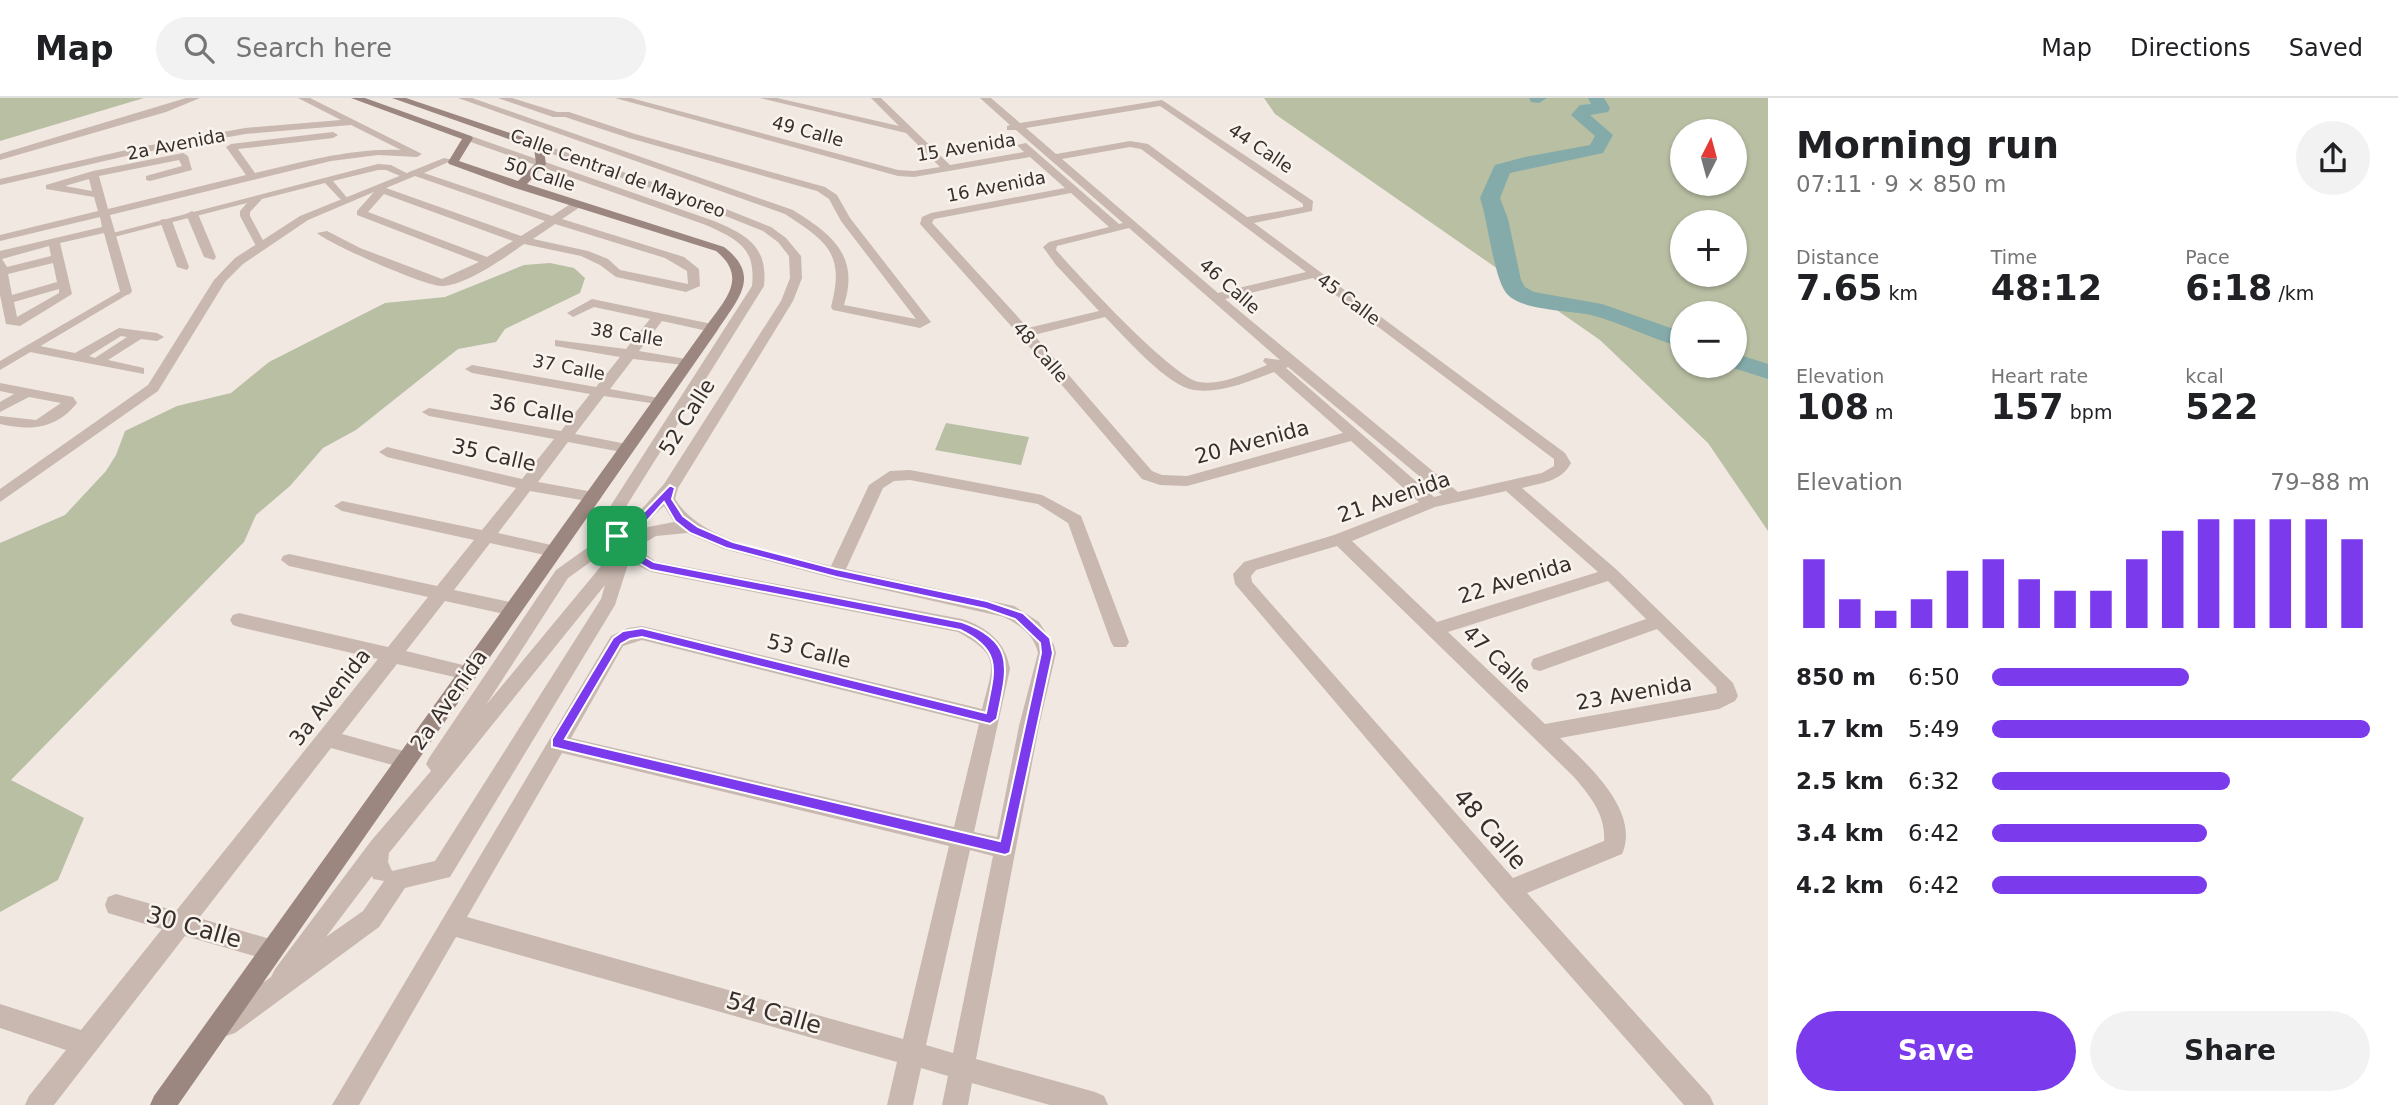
<!DOCTYPE html>
<meta charset="utf-8">
<style>
:root{--surface:#fff;--page:#f2f2f2;--text:#202124;--muted:#757577;--line:#e0e0e0;--accent:#7c3aed}
body{margin:0;font-family:"DejaVu Sans",sans-serif;background:var(--page);color:var(--text);height:100vh;display:flex;flex-direction:column;font-size:26px;white-space:nowrap}
*{box-sizing:border-box;margin:0}
p{font-size:23px;color:var(--muted)}
.icon{flex:none;width:38px;height:38px;fill:none;stroke:currentColor;stroke-width:2;stroke-linecap:round;stroke-linejoin:round}
.map{position:relative;flex:1;overflow:hidden}
.sheet{display:flex;flex-direction:column;background:var(--surface);width:630px}
.sheet>*{flex:none}
.needle{width:46px;rotate:6deg}
.fabs{position:absolute;left:1670px;top:21px;display:grid;gap:14px}
.fabs a{display:grid;place-items:center;width:77px;height:77px;border-radius:50%;background:var(--surface);box-shadow:0 2px 5px #0004;font-size:35px}
.pin{position:absolute;display:grid;place-items:center;width:60px;height:60px;color:#fff;margin:-30px;border-radius:14px;box-shadow:0 4px 10px #0006}
.round{display:grid;place-items:center;flex:none;width:74px;height:74px;border-radius:37px;background:var(--page)}
.summary{display:flex;align-items:center;justify-content:space-between;height:119px;padding:0 28px}
h1{font-size:38px;font-weight:700;line-height:52px}
.figures{display:grid;grid-template-columns:repeat(3,1fr);gap:10px;height:119px;padding:7px 28px}
.figures div{display:grid;align-content:center}
.figures b{font-size:35px;font-weight:700}
.figures small{font-size:19px;font-weight:400}
.figures p{font-size:19px}
.chart{height:196px;padding:14px 28px}
.chart p{display:flex;justify-content:space-between}
.chart svg{width:100%;height:126px;margin-top:7px;stroke:var(--accent);stroke-width:6}
.action{display:flex;gap:14px;margin-top:auto;padding:14px 28px}
.action a{flex:1;height:80px;border-radius:42px;background:var(--accent);color:#fff;font-size:28px;font-weight:700;line-height:80px;text-align:center}
.action a+a{background:var(--page);color:var(--text)}
ul{padding:0 28px;list-style:none;font-size:23px}
li{display:grid;grid-template-columns:112px 84px 1fr;align-items:center;height:52px}
li i{height:18px;border-radius:9px;background:var(--accent)}
header{display:flex;align-items:center;gap:42px;box-sizing:border-box;height:98px;padding:0 35px;background:var(--surface);border-bottom:2px solid var(--line)}
header strong{font-size:33px}
nav{display:flex;gap:38px;margin-inline-start:auto;font-size:24px}
.search{width:490px;height:63px;background:var(--page);display:flex;align-items:center;gap:18px;box-sizing:border-box;padding:0 24px;border-radius:38px;color:var(--muted);font-size:26px}
main{display:flex;flex:1;min-height:0}
.map>svg:first-child{display:block}
.green{fill:#b8bfa3;fill-rule:evenodd}
.lines{fill:none;stroke-linecap:round;stroke-linejoin:round}
.river{fill:#84aba9;fill-rule:evenodd}
.pedestrian{fill:#c8b8af;fill-rule:evenodd}
.minor{fill:#c8b8af;fill-rule:evenodd}
.secondary{fill:#9c8780;fill-rule:evenodd}
.route{fill:#7c3aed;stroke:#fff;stroke-width:2;fill-rule:evenodd}
.labels{text-anchor:middle;dominant-baseline:central;stroke-width:5;stroke-linejoin:round;paint-order:stroke}
.far-street-label{font-size:18px;fill:#382f2c;stroke:#f9f3ee}
.street-label{font-size:21px;fill:#382f2c;stroke:#f9f3ee}
.near-street-label{font-size:24px;fill:#382f2c;stroke:#f9f3ee}
</style>
<header>
<strong>Map</strong>
<div class="search"><svg class="icon" aria-label="search" viewBox="0 0 24 24"><circle cx="10" cy="10" r="6"/><path d="M15 15l6 6"/></svg>Search here</div>
<nav><a>Map</a><a>Directions</a><a>Saved</a></nav>
</header>
<main>
<div class="map">
<svg width="1768" height="1007" viewBox="0 0 1768 1007">
<rect width="100%" height="100%" fill="#f1e8e2"/>
<path class="green" d="M 0,0 L 144,0 L 0,43 Z
M 1264,0 L 1768,0 L 1768,433 L 1708,345 L 1600,242 L 1275,16 ZM 1734,33 L 1734,86 L 1682,86 L 1682,33 ZM 1734,124 L 1734,177 L 1682,177 L 1682,124 ZM 1734,215 L 1734,268 L 1682,268 L 1682,215 Z
M 550,165 L 574,170 L 585,180 L 580,195 L 505,231 L 496,244 L 458,251 L 356,332 L 323,350 L 290,388 L 256,417 L 244,444 L 11,682 L 84,720 L 58,782 L 0,814 L 0,445 L 65,417 L 106,373 L 116,357 L 125,333 L 177,308 L 231,295 L 269,264 L 385,205 L 445,199 L 524,167 Z
M 946,325 L 1029,339 L 1021,367 L 935,352 Z"/>
<g class="lines">
<path class="river" d="M 1529,0 L 1547,0 L 1539,5 L 1531,4 Z
M 1588,0 L 1604,0 L 1610,10 L 1608,14 L 1590,17 L 1613,37 L 1603,55 L 1510,75 L 1500,100 L 1508,121 L 1521,182 L 1525,189 L 1534,194 L 1602,206 L 1682,234 L 1682,249 C 1651,241 1622,225 1591,217 C 1569,212 1524,213 1508,197 C 1494,184 1488,122 1480,100 L 1493,71 L 1495,67 L 1525,59 L 1590,47 L 1595,38 L 1571,17 L 1580,7 L 1591,6 Z
M 1734,255 L 1768,266 L 1768,281 L 1727,268 L 1734,268 Z"/>
<path class="pedestrian" d="M 378,66 L 391,67 L 412,78 L 407,81 L 386,72 L 378,72 L 333,83 L 349,102 L 344,105 L 325,85 L 262,101 L 250,114 L 250,118 L 266,148 L 265,150 L 257,150 L 240,118 L 240,113 L 247,105 L 110,140 L 105,137 Z
M 126,190 L 130,191 L 130,195 L 0,272 L 0,263 Z"/>
<path class="minor" d="M 186,0 L 200,0 L 166,14 L 0,62 L 0,56 Z
M 298,0 L 310,0 L 422,56 L 417,59 L 378,57 L 331,63 L 110,117 L 132,193 L 130,196 L 126,197 L 120,193 L 104,135 L 60,145 L 72,196 L 20,228 L 6,226 L 0,197 L 0,153 L 102,129 L 100,119 L 0,143 L 0,137 L 98,113 L 94,99 L 46,91 L 46,87 L 93,73 L 183,55 L 188,58 L 192,72 L 150,83 L 146,82 L 146,78 L 182,68 L 179,62 L 99,78 L 108,111 L 246,77 L 226,49 L 231,46 L 333,34 L 338,37 L 333,40 L 238,51 L 255,75 C 303,64 351,50 401,52 L 351,27 L 245,36 L 135,56 L 0,87 L 0,81 L 135,50 L 245,30 L 341,22 ZM 89,81 L 92,93 L 65,88 ZM 49,148 L 51,158 L 7,169 L 2,161 ZM 53,165 L 57,184 L 12,197 L 8,176 ZM 59,191 L 59,195 L 17,219 L 14,204 Z
M 458,0 L 472,0 L 793,112 C 831,136 860,157 844,207 L 916,221 L 841,123 L 829,101 L 817,93 L 629,40 L 565,19 L 553,19 L 498,0 L 512,0 L 557,14 L 569,14 L 635,36 L 825,89 L 837,97 L 850,120 L 931,224 L 920,230 L 833,212 L 831,209 C 845,156 828,144 785,116 Z
M 615,0 L 631,0 L 898,72 L 914,73 L 940,69 L 906,35 L 760,0 L 777,0 L 899,28 L 871,0 L 881,0 L 950,67 L 1024,54 L 1017,47 L 1026,45 L 1119,126 L 1123,125 L 1016,32 L 1007,32 L 1007,28 L 1010,27 L 980,0 L 991,0 L 1020,25 L 1162,2 L 1313,103 L 1312,113 L 1254,125 L 1565,355 L 1571,365 C 1561,384 1541,385 1522,390 L 1617,472 L 1733,585 L 1738,598 L 1735,603 L 1719,611 L 1560,640 C 1587,666 1641,713 1622,756 L 1527,795 L 1710,998 L 1714,1007 L 1684,1007 L 1501,799 L 1235,486 L 1233,476 L 1244,464 L 1334,437 L 1419,404 L 1351,343 L 1187,388 L 1160,387 L 1142,381 L 1020,238 L 920,126 L 922,119 L 931,115 L 1065,90 L 1030,59 L 914,79 L 898,78 ZM 1160,8 L 1303,106 L 1303,109 L 1247,119 L 1148,46 L 1130,43 L 1056,56 L 1026,30 ZM 1130,49 L 1141,51 L 1306,174 L 1218,195 L 1062,61 ZM 1071,95 L 1109,129 L 1049,144 L 1043,149 L 1056,167 L 1099,213 L 1028,230 L 932,125 L 934,121 ZM 1129,130 L 1280,262 L 1265,260 L 1263,263 L 1267,267 C 1247,275 1220,288 1199,284 C 1173,280 1077,176 1056,152 L 1057,148 ZM 1313,180 L 1554,361 L 1554,368 L 1542,375 L 1458,394 L 1225,201 ZM 1105,219 C 1125,239 1167,288 1194,292 C 1220,296 1250,283 1274,274 L 1343,335 L 1187,378 L 1162,377 L 1152,373 L 1034,237 ZM 1288,269 L 1442,397 L 1434,399 L 1286,270 ZM 1506,393 L 1598,474 L 1437,524 L 1352,443 L 1435,409 ZM 1337,448 L 1574,679 C 1590,698 1606,717 1604,743 L 1513,780 L 1252,484 L 1251,478 L 1256,472 ZM 1608,483 L 1646,521 L 1533,561 L 1531,566 L 1533,571 L 1540,573 L 1657,531 L 1716,589 L 1717,595 L 1545,626 L 1448,534 Z
M 465,38 L 471,38 L 714,123 C 747,137 768,148 764,188 L 622,415 L 622,426 L 641,412 L 664,386 L 781,203 L 790,180 L 789,158 L 778,144 L 763,133 L 688,103 L 535,50 L 535,46 L 539,45 L 696,99 L 771,129 L 786,140 L 801,158 L 802,180 L 793,203 L 678,390 L 675,401 C 704,447 781,454 831,468 L 869,387 L 890,373 L 910,372 L 1042,397 L 1081,418 L 1129,544 L 1126,549 L 1114,549 L 1111,544 L 1068,425 L 1038,406 L 910,382 L 894,383 L 883,390 L 846,471 L 1014,508 L 1039,524 L 1054,547 L 1056,555 L 1039,628 L 976,961 L 1095,994 L 1104,998 L 1108,1007 L 1050,1007 L 972,985 L 968,1007 L 942,1007 L 948,978 L 921,970 L 913,1007 L 887,1007 L 897,964 L 456,839 L 359,1007 L 332,1007 L 611,538 L 628,530 L 642,528 L 982,611 C 993,567 1002,558 958,534 L 651,474 L 629,463 L 615,507 L 450,779 L 405,790 L 379,829 L 235,935 L 226,938 L 217,935 L 214,926 L 217,917 L 271,879 L 275,871 L 371,743 L 431,673 L 426,666 L 429,660 L 556,472 L 608,435 L 606,415 L 752,188 C 756,149 738,142 706,127 L 465,42 ZM 664,408 L 674,424 L 648,429 L 627,440 ZM 687,435 L 724,451 L 836,481 L 1004,519 C 1020,527 1034,537 1038,555 L 1019,628 L 997,739 L 974,734 L 1010,571 C 1006,544 987,529 962,521 L 655,463 L 636,450 L 656,438 ZM 614,447 L 616,450 L 486,607 L 568,480 ZM 605,487 L 601,501 L 435,763 L 392,773 L 388,764 L 389,755 ZM 642,542 L 979,626 L 954,729 L 571,640 L 623,548 ZM 562,655 L 949,748 L 903,941 L 467,819 ZM 970,752 L 993,758 L 953,955 L 926,947 ZM 372,778 L 373,781 L 384,783 L 363,813 L 326,839 Z
M 444,60 L 453,62 L 424,75 L 552,118 L 572,105 L 580,105 L 580,109 L 562,121 L 684,159 L 699,171 L 700,188 L 686,194 L 616,179 L 600,167 L 581,158 L 524,146 C 504,160 467,187 442,188 C 427,189 329,146 317,135 L 327,133 L 360,150 L 442,181 L 479,164 L 357,117 L 357,113 L 374,94 L 308,122 L 243,166 L 225,184 L 158,293 L 0,404 L 0,391 L 148,287 L 214,182 L 235,160 L 300,118 ZM 415,78 L 545,123 L 521,138 L 386,90 ZM 384,96 L 513,143 L 487,159 L 368,114 ZM 555,126 L 665,160 L 687,173 L 688,186 L 620,172 L 608,161 L 588,153 L 533,141 Z
M 192,113 L 198,116 L 216,159 L 214,162 L 204,159 L 186,116 Z
M 162,121 L 172,123 L 189,169 L 187,172 L 177,169 L 160,123 Z
M 592,201 L 712,226 L 719,230 L 712,234 L 662,223 L 639,253 L 692,262 L 692,268 L 633,261 L 610,291 L 664,301 L 664,307 L 604,298 L 575,336 L 632,347 L 634,350 L 632,353 L 627,355 L 568,344 L 538,384 L 599,395 L 601,399 L 599,403 L 593,404 L 530,393 L 498,435 L 560,449 L 562,453 L 560,457 L 554,459 L 490,445 L 454,492 L 519,506 L 522,511 L 519,516 L 513,518 L 445,503 L 406,553 L 475,570 L 477,575 L 475,580 L 468,582 L 397,566 L 342,636 L 414,656 L 417,662 L 414,668 L 407,671 L 331,650 L 199,820 L 280,844 L 284,852 L 280,860 L 272,863 L 185,838 L 54,1007 L 25,1007 L 29,998 L 66,952 L 0,930 L 0,906 L 81,932 L 162,831 L 108,815 L 105,807 L 108,799 L 116,796 L 176,813 L 378,561 L 239,529 L 233,527 L 230,522 L 233,517 L 239,515 L 388,549 L 428,499 L 289,468 L 281,462 L 283,458 L 289,456 L 437,488 L 474,442 L 342,413 L 334,408 L 342,403 L 482,432 L 516,390 L 387,359 L 379,354 L 387,349 L 522,381 L 554,341 L 429,318 L 422,314 L 429,310 L 561,333 L 590,296 L 472,275 L 465,271 L 472,267 L 596,289 L 620,259 L 555,248 L 555,242 L 626,251 L 650,221 L 594,209 L 573,219 L 567,215 Z
M 119,230 L 157,235 L 164,239 L 157,243 L 141,241 L 108,262 L 144,270 L 144,276 L 30,254 L 23,250 L 30,246 L 75,255 ZM 121,238 L 127,239 L 95,260 L 89,258 Z
M 0,285 L 73,299 L 77,305 C 56,331 31,333 0,326 L 0,318 L 36,322 L 61,305 L 29,299 L 0,314 L 0,304 L 14,296 L 0,293 Z"/>
<path class="secondary" d="M 351,0 L 365,0 L 471,38 L 473,40 L 459,63 L 518,83 L 536,65 L 534,50 L 392,0 L 406,0 L 543,46 L 546,66 L 527,86 L 724,149 C 762,178 738,201 717,233 L 178,1007 L 150,1007 L 154,998 L 707,227 C 726,201 748,179 716,153 L 515,90 L 449,66 L 448,64 L 462,41 Z"/>
</g>
<path class="route" d="M 670,387 L 675,390 L 672,401 L 683,418 L 698,429 L 733,444 L 836,471 L 987,503 L 1023,515 L 1050,540 L 1053,555 L 1010,755 L 1005,757 L 552,649 L 552,641 L 613,540 L 623,533 L 642,530 L 986,615 C 994,574 1004,553 960,532 L 651,472 L 620,454 L 611,438 L 613,436 L 639,419 ZM 664,404 L 675,423 L 690,435 L 726,450 L 836,479 L 986,511 L 1015,521 L 1040,545 L 1041,555 L 1000,743 L 565,641 L 621,546 L 630,541 L 642,539 L 990,626 L 997,621 C 1006,574 1019,544 962,524 L 654,464 L 628,449 L 623,439 L 646,424 Z"/>
<g class="labels">
<g class="far-street-label">
<text transform="translate(808 33) rotate(15)">49 Calle</text>
<text transform="translate(176 46) rotate(-11)">2a Avenida</text>
<text transform="translate(966 49) rotate(-9)">15 Avenida</text>
<text transform="translate(1261 50) rotate(34)">44 Calle</text>
<text transform="translate(618 75) rotate(20)">Calle Central de Mayoreo</text>
<text transform="translate(540 76) rotate(18)">50 Calle</text>
<text transform="translate(996 88) rotate(-11)">16 Avenida</text>
<text transform="translate(1230 188) rotate(41)">46 Calle</text>
<text transform="translate(1349 201) rotate(37)">45 Calle</text>
<text transform="translate(627 236) rotate(9)">38 Calle</text>
<text transform="translate(1041 254) rotate(49)">48 Calle</text>
<text transform="translate(569 269) rotate(11)">37 Calle</text>
</g>
<g class="street-label">
<text transform="translate(532 311) rotate(10)">36 Calle</text>
<text transform="translate(687 319) rotate(-58)">52 Calle</text>
<text transform="translate(1252 344) rotate(-15)">20 Avenida</text>
<text transform="translate(494 357) rotate(13)">35 Calle</text>
<text transform="translate(1394 399) rotate(-19)">21 Avenida</text>
<text transform="translate(1515 482) rotate(-17)">22 Avenida</text>
<text transform="translate(809 553) rotate(14)">53 Calle</text>
<text transform="translate(1497 561) rotate(44)">47 Calle</text>
<text transform="translate(1634 595) rotate(-10)">23 Avenida</text>
<text transform="translate(330 599) rotate(-52)">3a Avenida</text>
<text transform="translate(449 602) rotate(-55)">2a Avenida</text>
</g>
<g class="near-street-label">
<text transform="translate(1490 731) rotate(49)">48 Calle</text>
<text transform="translate(194 829) rotate(16)">30 Calle</text>
<text transform="translate(774 915) rotate(16)">54 Calle</text>
</g>
</g>
</svg>
<div class="fabs">
<a><svg class="needle" viewBox="-14 -14 28 28"><path d="M0-13l5 13h-10z" fill="#e53935"/><path d="M0 13l5-13h-10z" fill="#757577"/></svg></a>
<a>+</a>
<a>−</a>
</div>
<div class="pin" style="left:617px;top:438px;background:#1e9e55"><svg class="icon" aria-label="arrive" viewBox="0 0 24 24"><path d="M6 21V4h12l-3 4 3 4H6"/></svg></div>
</div>
<section class="sheet">
<div class="summary"><div><h1>Morning run</h1><p>07:11 · 9 × 850 m</p></div><a class="round"><svg class="icon" aria-label="share" viewBox="0 0 24 24"><path d="M12 15V3M7 8l5-5 5 5M5 13v7h14v-7"/></svg></a></div>
<div class="figures">
<div><p>Distance</p><b>7.65<small> km</small></b></div>
<div><p>Time</p><b>48:12</b></div>
<div><p>Pace</p><b>6:18<small> /km</small></b></div>
</div>
<div class="figures">
<div><p>Elevation</p><b>108<small> m</small></b></div>
<div><p>Heart rate</p><b>157<small> bpm</small></b></div>
<div><p>kcal</p><b>522</b></div>
</div>
<div class="chart"><p><span>Elevation</span>79–88 m</p>
<svg viewBox="0 0 160 44" preserveAspectRatio="none"><path d="M5 44V20M15 44V34M25 44V38M35 44V34M45 44V24M55 44V20M65 44V27M75 44V31M85 44V31M95 44V20M105 44V10M115 44V6M125 44V6M135 44V6M145 44V6M155 44V13"/></svg>
</div>
<ul>
<li><b>850 m</b>6:50<i style="width:52%"></i></li>
<li><b>1.7 km</b>5:49<i style="width:100%"></i></li>
<li><b>2.5 km</b>6:32<i style="width:63%"></i></li>
<li><b>3.4 km</b>6:42<i style="width:57%"></i></li>
<li><b>4.2 km</b>6:42<i style="width:57%"></i></li>
</ul>
<div class="action"><a>Save</a><a>Share</a></div>
</section>
</main>
